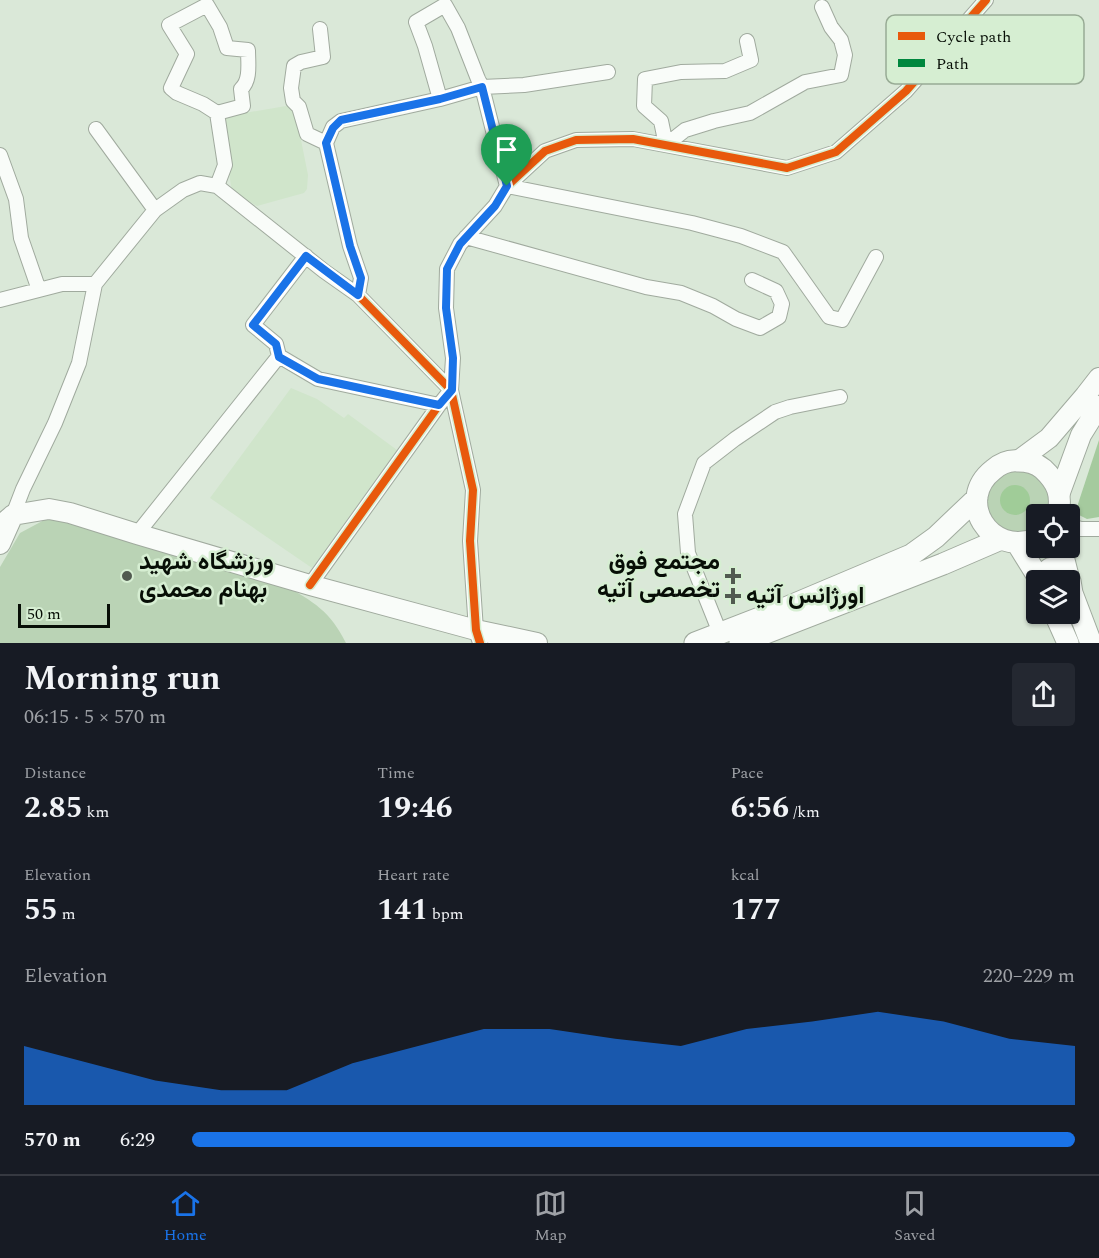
<!DOCTYPE html>
<meta charset="utf-8">
<style>
:root{--surface:#171b24;--page:#242831;--text:#f1f3f6;--muted:#9ea1a6;--line:#363941;--accent:#1a73e8}
body{margin:0;font-family:Spectral,Vazirmatn,serif;background:var(--page);color:var(--text);height:100vh;display:flex;flex-direction:column;font-size:22px;white-space:nowrap}
*{box-sizing:border-box;margin:0}
p{font-size:20px;color:var(--muted)}
.icon{flex:none;width:33px;height:33px;fill:none;stroke:currentColor;stroke-width:2;stroke-linecap:round;stroke-linejoin:round}
.map{position:relative;height:643px;overflow:hidden}
.panel{display:flex;flex-direction:column;background:var(--surface);flex:1}
.panel>*{flex:none}
.buttons{position:absolute;left:1026px;top:504px;display:grid;gap:12px}
.buttons a{display:grid;place-items:center;width:54px;height:54px;border-radius:6px;background:var(--surface);box-shadow:0 2px 4px #0004;font-size:30px}
.scale{position:absolute;left:18px;bottom:15px;width:92px;box-sizing:border-box;padding-left:6px;border:3px solid #070e06;border-top:0;font-size:16px;line-height:21px;white-space:nowrap;color:#070e06;-webkit-text-stroke:4px #d6eed2;paint-order:stroke}
.pin{position:absolute;display:grid;place-items:center;width:51px;height:51px;color:#fff;margin:-62px -26px;border-radius:50% 50% 50% 0;rotate:-45deg;box-shadow:0 0 6px #0007}
.pin .icon{rotate:45deg}
.round{display:grid;place-items:center;flex:none;width:63px;height:63px;border-radius:6px;background:var(--page)}
.summary{display:flex;align-items:center;justify-content:space-between;height:102px;padding:0 24px}
h1{font-size:33px;font-weight:700;line-height:45px}
.stats{display:grid;grid-template-columns:repeat(3,1fr);gap:9px;height:102px;padding:6px 24px}
.stats div{display:grid;align-content:center}
.stats b{font-size:30px;font-weight:700}
.stats small{font-size:16px;font-weight:400}
.stats p{font-size:16px}
.chart{height:168px;padding:12px 24px}
.chart p{display:flex;justify-content:space-between}
.chart svg{width:100%;height:108px;margin-top:6px;fill:var(--accent);opacity:.7}
ul{padding:0 24px;list-style:none;font-size:20px}
li{display:grid;grid-template-columns:96px 72px 1fr;align-items:center;height:45px}
li i{height:15px;border-radius:8px;background:var(--accent)}
.dock{display:flex;justify-content:space-around;align-items:center;height:84px;border-top:2px solid var(--line);background:var(--surface);font-size:16px;color:var(--muted)}
.dock a{display:grid;justify-items:center;gap:3px}
.dock .selected{color:var(--accent)}
.map>svg:first-child{display:block}
.built{fill:#d0e5cb}
.green{fill:#bad3b5}
.forest{fill:#a5ca9e}
.water{fill:#a0cc98}
.lines{fill:none;stroke-linecap:round;stroke-linejoin:round}
.minor-casing{stroke:#a0aa9e;stroke-width:16}
.secondary-casing{stroke:#a0aa9e;stroke-width:22}
.primary-casing{stroke:#a0aa9e;stroke-width:23}
.minor{stroke:#f9fcf9;stroke-width:14}
.secondary{stroke:#f9fcf9;stroke-width:20}
.primary{stroke:#f9fcf9;stroke-width:21}
.quiet{stroke:#00873e;stroke-width:6;stroke-dasharray:12 6;stroke-linecap:butt}
.cycleway-casing{stroke:#d6eed2;stroke-width:11}
.cycleway{stroke:#e8590c;stroke-width:8}
.route-casing{stroke:#fff;stroke-width:12}
.route{stroke:#1a73e8;stroke-width:8}
.poi-dot{fill:#515a50;stroke:#d6eed2;stroke-width:2}
.labels{text-anchor:middle;dominant-baseline:central;stroke-width:5;stroke-linejoin:round;paint-order:stroke}
.poi-label{font-size:24px;font-weight:bold;fill:#070e06;stroke:#d6eed2;text-anchor:start}
.key{fill:#d6eed2;stroke:#98ab95;stroke-width:1.5}
.key-label{font-size:16px;fill:#070e06}
</style>
<div class="map">
<svg width="1099" height="643" viewBox="0 0 1099 643">
<rect width="100%" height="100%" fill="#dae8d8"/>
<path class="built" d="M 286,106 L 295,110 L 308,175 L 307,189 L 304,193 L 257,206 L 234,192 L 231,186 L 221,117 Z
M 291,388 L 317,399 L 344,418 L 348,414 L 397,450 L 312,568 L 210,498 Z"/>
<path class="green" d="M 1022,468 L 1042,479 L 1050,500 L 1047,514 L 1036,514 L 1036,528 L 1028,533 L 1017,535 L 990,521 L 985,491 L 999,472 Z
M 64,517 L 284,585 C 314,602 330,611 346,643 L 0,643 L 0,567 L 20,533 L 48,518 Z"/>
<path class="forest" d="M 1099,440 L 1099,517 L 1087,519 L 1075,513 Z"/>
<path class="water" d="M1000 500a15 15 0 1 1 30 0a15 15 0 1 1-30 0Z"/>
<g class="lines">
<defs>
<path id="minor" d="M 445,5 L 458,28 L 478,79 L 482,87 L 440,99 L 425,46 L 416,22 Z
M 320,29 L 323,57 L 301,62 L 294,66 L 291,88 L 293,101 L 299,107 L 307,134 L 326,143
M 747,41 L 751,60 L 725,71 L 681,72 L 645,79 L 644,106 L 661,121 L 666,145 L 685,130 L 714,121 L 750,113 L 805,82 L 841,75 L 845,55 L 841,40 L 831,27 L 822,7
M 608,72 L 524,85 L 482,87 L 507,186 L 692,223 L 741,236 L 783,252 L 829,317 L 842,320 L 876,257
M 217,113 L 203,104 L 177,93 L 171,88 L 187,54 L 169,25 L 207,5 L 220,27 L 227,48 L 248,50 C 248,63 251,80 241,89 L 243,106 L 217,113 L 225,165 L 217,186
M 96,129 L 155,210
M 0,155 L 16,199 L 21,238 L 39,290
M 466,237 L 646,287 L 681,293 L 713,306 L 736,319 L 760,328 L 779,317 L 782,304 L 776,291 L 752,280
M 0,300 L 62,284 L 95,284
M 279,356 L 276,344 L 253,325 L 306,256
M 13,515 L 23,489 L 55,423 L 79,363 L 95,284 L 155,210 L 183,190 L 200,183 L 217,186 L 324,271 L 358,295
M 1070,526 L 1081,529 L 1099,529
M 137,534 L 279,356 L 318,379 L 439,405
M 310,585 L 439,405 L 451,390 L 358,295 L 361,278 L 350,246 L 326,143 L 333,127 L 341,121 L 440,99
M 720,633 L 688,553 L 685,514 L 704,463 L 735,439 L 775,412 L 790,407 L 840,397
M 480,643 L 476,630 L 470,541 L 473,490 L 451,390 L 453,358 L 446,308 L 447,269 L 460,244 L 495,206 L 507,186 L 545,151 L 576,140 L 633,139 L 787,168 L 836,152 L 906,91 L 986,0"/>
<path id="secondary" d="M 1018,461 L 1049,438 L 1085,396 L 1099,378
M 1059,495 L 1081,435 L 1099,406
M 0,526 L 13,515 L 49,509 L 70,513 L 137,534 L 310,585 L 476,630 L 537,643
M 0,544 L 13,515
M 1044,580 L 1046,571 L 1050,568 L 1058,568 L 1068,575"/>
<path id="primary" d="M 1036,539 C 989,557 955,500 993,470 C 1000,464 1009,460 1018,461 C 1027,461 1036,463 1043,469 C 1058,483 1062,495 1058,514
M 1017,543 L 1040,580
M 1061,548 L 1069,580
M 1070,581 L 1072,593 L 1091,643
M 1055,614 L 1068,643
M 695,643 L 783,609 L 911,555 L 936,537 L 977,498
M 740,643 L 943,564 L 1001,539"/>
</defs>
<use href="#minor" class="minor-casing"/>
<use href="#secondary" class="secondary-casing"/>
<use href="#primary" class="primary-casing"/>
<use href="#minor" class="minor"/>
<use href="#secondary" class="secondary"/>
<use href="#primary" class="primary"/>
<path class="quiet" d="M 279,356 L 276,344 L 253,325 L 306,256"/>
<defs>
<path id="cycleway" d="M 310,585 L 439,405 L 451,390 L 358,295 L 361,278 L 350,246 L 326,143 L 333,127 L 341,121 L 440,99
M 480,643 L 476,630 L 470,541 L 473,490 L 451,390 L 453,358 L 446,308 L 447,269 L 460,244 L 495,206 L 507,186 L 545,151 L 576,140 L 633,139 L 787,168 L 836,152 L 906,91 L 986,0"/>
</defs>
<use href="#cycleway" class="cycleway-casing"/>
<use href="#cycleway" class="cycleway"/>
</g>
<g class="lines">
<defs>
<path id="route" d="M 482,87 L 507,186 L 495,206 L 460,244 L 447,269 L 446,308 L 453,358 L 452,390 L 439,405 L 318,379 L 279,357 L 276,344 L 253,325 L 306,256 L 358,295 L 361,278 L 350,246 L 326,143 L 333,128 L 341,120 L 440,99 Z"/>
</defs>
<use href="#route" class="route-casing"/>
<use href="#route" class="route"/>
</g>
<g class="poi-dot">
<circle cx="127" cy="576" r="6"/>
<path d="M730 567h6v6h6v6h-6v6h-6v-6h-6v-6h6z"/>
<path d="M730 587h6v6h6v6h-6v6h-6v-6h-6v-6h6z"/>
</g>
<g class="labels">
<g class="poi-label">
<text x="139" y="562">ورزشگاه شهید<tspan x="139" dy="28">بهنام محمدی</tspan></text>
<text x="720" y="562" text-anchor="end">مجتمع فوق<tspan x="720" dy="28">تخصصی آتیه</tspan></text>
<text x="746" y="596">اورژانس آتیه</text>
</g>
</g>
<rect x="886" y="15" width="198" height="69" rx="9" class="key"/>
<rect x="898" y="32" width="27" height="8" fill="#e8590c"/>
<rect x="898" y="59" width="27" height="8" fill="#00873e"/>
<g class="key-label">
<text x="936" y="42">Cycle path</text>
<text x="936" y="69">Path</text>
</g>
</svg>
<div class="buttons">
<a><svg class="icon" aria-label="locate" viewBox="0 0 24 24"><circle cx="12" cy="12" r="6"/><path d="M12 2v4M12 18v4M2 12h4M18 12h4"/></svg></a>
<a><svg class="icon" aria-label="layers" viewBox="0 0 24 24"><path d="M12 4l9 5-9 5-9-5zM3 14l9 5 9-5"/></svg></a>
</div>
<div class="scale">50 m</div>
<div class="pin" style="left:507px;top:186px;background:#1e9e55"><svg class="icon" aria-label="arrive" viewBox="0 0 24 24"><path d="M6 21V4h12l-3 4 3 4H6"/></svg></div>
</div>
<section class="panel">
<div class="summary"><div><h1>Morning run</h1><p>06:15 · 5 × 570 m</p></div><a class="round"><svg class="icon" aria-label="share" viewBox="0 0 24 24"><path d="M12 15V3M7 8l5-5 5 5M5 13v7h14v-7"/></svg></a></div>
<div class="stats">
<div><p>Distance</p><b>2.85<small> km</small></b></div>
<div><p>Time</p><b>19:46</b></div>
<div><p>Pace</p><b>6:56<small> /km</small></b></div>
</div>
<div class="stats">
<div><p>Elevation</p><b>55<small> m</small></b></div>
<div><p>Heart rate</p><b>141<small> bpm</small></b></div>
<div><p>kcal</p><b>177</b></div>
</div>
<div class="chart"><p><span>Elevation</span>220–229 m</p>
<svg viewBox="0 0 160 44" preserveAspectRatio="none"><path d="M0 44V20L10 27L20 34L30 38L40 38L50 27L60 20L70 13L80 13L90 17L100 20L110 13L120 10L130 6L140 10L150 17L160 20V44z"/></svg>
</div>
<ul>
<li><b>570 m</b>6:29<i style="width:100%"></i></li>
</ul>
</section>
<nav class="dock">
<a class="selected"><svg class="icon" aria-label="home" viewBox="0 0 24 24"><path d="M3 11l9-7 9 7M6 9v11h12V9"/></svg>Home</a>
<a><svg class="icon" aria-label="map" viewBox="0 0 24 24"><path d="M3 6l6-2 6 2 6-2v14l-6 2-6-2-6 2zM9 4v14M15 6v14"/></svg>Map</a>
<a><svg class="icon" aria-label="saved" viewBox="0 0 24 24"><path d="M7 4h10v16l-5-4-5 4z"/></svg>Saved</a>
</nav>
